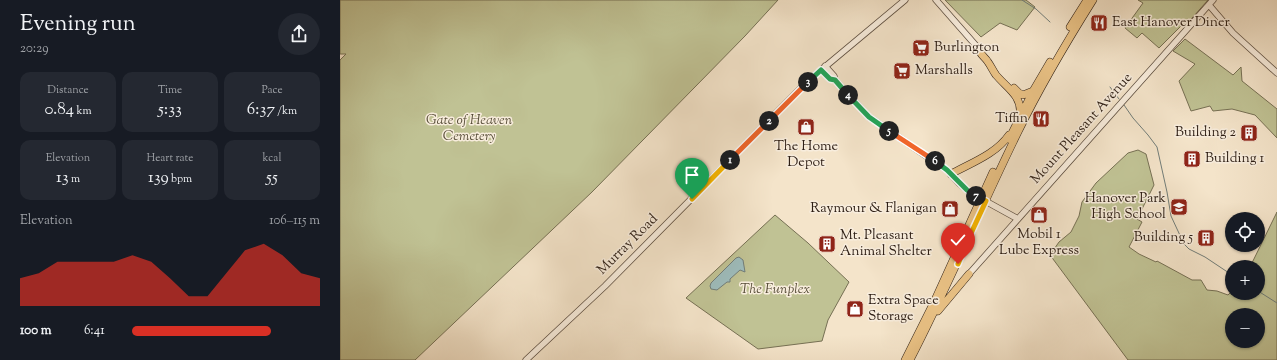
<!DOCTYPE html>
<meta charset="utf-8">
<style>
:root{--surface:#171b24;--page:#242831;--text:#f1f3f6;--muted:#9ea1a6;--accent:#d93025}
body{margin:0;font-family:"Sorts Mill Goudy",serif;background:var(--page);color:var(--text);height:100vh;display:flex;flex-direction:column;font-size:15px;white-space:nowrap}
*{box-sizing:border-box;margin:0}
p{font-size:13px;color:var(--muted)}
.icon{flex:none;width:22px;height:22px;fill:none;stroke:currentColor;stroke-width:2;stroke-linecap:round;stroke-linejoin:round}
.map{position:relative;flex:1;overflow:hidden}
.sheet{display:flex;flex-direction:column;background:var(--surface);width:340px}
.sheet>*{flex:none}
.fabs{position:absolute;left:885px;top:212px;display:grid;gap:8px}
.fabs a{display:grid;place-items:center;width:40px;height:40px;border-radius:50%;background:var(--surface);box-shadow:0 1px 3px #0004;font-size:20px}
.pin{position:absolute;display:grid;place-items:center;width:34px;height:34px;color:#fff;margin:-41px -17px;border-radius:50% 50% 50% 0;rotate:-45deg;box-shadow:0 0 4px #0007}
.pin .icon{rotate:45deg}
.km{position:absolute;width:20px;height:20px;margin:-10px;border-radius:50%;background:#222;color:#fff;font-size:11px;line-height:20px;text-align:center}
.round{display:grid;place-items:center;flex:none;width:42px;height:42px;border-radius:21px;background:var(--page)}
.headline{display:flex;align-items:center;justify-content:space-between;height:68px;padding:0 20px}
h1{font-size:22px;font-weight:600;line-height:30px}
.metrics{display:grid;grid-template-columns:repeat(3,1fr);gap:6px;height:68px;padding:4px 20px}
.metrics div{display:grid;align-content:center;border-radius:10px;background:var(--page);text-align:center}
.metrics b{font-size:17px;font-weight:600}
.metrics small{font-size:11px;font-weight:400}
.metrics p{font-size:11px}
.chart{height:112px;padding:8px 20px}
.chart p{display:flex;justify-content:space-between}
.chart svg{width:100%;height:72px;margin-top:4px;fill:var(--accent);opacity:.7}
ul{padding:0 20px;list-style:none;font-size:13px}
li{display:grid;grid-template-columns:64px 48px 1fr;align-items:center;height:30px}
li i{height:10px;border-radius:5px;background:var(--accent)}
main{display:flex;flex:1;min-height:0}
.map>svg:first-child{display:block}
.green{fill:#c0c294;stroke:#767054;fill-rule:evenodd}
.water{fill:#9ebdbd;stroke:#717d79}
.lines{fill:none;stroke-linecap:round;stroke-linejoin:round}
.stream{stroke:#717d79;stroke-width:1}
.minor-casing{stroke:#5f5042;stroke-width:7}
.major-casing{stroke:#2d1e14;stroke-width:8}
.minor{stroke:#f8eddd;stroke-width:5.5}
.major{stroke:#eac285;stroke-width:7}
.split-1-casing{stroke:#fff;stroke-width:8}
.split-2-casing{stroke:#fff;stroke-width:8}
.split-3-casing{stroke:#fff;stroke-width:8}
.split-4-casing{stroke:#fff;stroke-width:8}
.split-5-casing{stroke:#fff;stroke-width:8}
.split-6-casing{stroke:#fff;stroke-width:8}
.split-7-casing{stroke:#fff;stroke-width:8}
.split-8-casing{stroke:#fff;stroke-width:8}
.split-9-casing{stroke:#fff;stroke-width:8}
.split-1{stroke:#f5b400;stroke-width:5}
.split-2{stroke:#f0652b;stroke-width:5}
.split-3{stroke:#f0652b;stroke-width:5}
.split-4{stroke:#22a559;stroke-width:5}
.split-5{stroke:#22a559;stroke-width:5}
.split-6{stroke:#f0652b;stroke-width:5}
.split-7{stroke:#22a559;stroke-width:5}
.split-8{stroke:#f5b400;stroke-width:5}
.split-9{stroke:#f5b400;stroke-width:5}
.labels{text-anchor:middle;dominant-baseline:central;stroke-width:3;stroke-linejoin:round;paint-order:stroke}
.poi-label{font-size:14px;fill:#2d1e14;stroke:#f8eddd;text-anchor:start}
.park-label{font-size:14px;font-style:italic;fill:#594f3a;stroke:#f8eddd}
.street-label{font-size:14px;fill:#2d1e14;stroke:#f8eddd}
</style>
<main>
<section class="sheet">
<div class="headline"><div><h1>Evening run</h1><p>20:29</p></div><a class="round"><svg class="icon" aria-label="share" viewBox="0 0 24 24"><path d="M12 15V3M7 8l5-5 5 5M5 13v7h14v-7"/></svg></a></div>
<div class="metrics">
<div><p>Distance</p><b>0.84<small> km</small></b></div>
<div><p>Time</p><b>5:33</b></div>
<div><p>Pace</p><b>6:37<small> /km</small></b></div>
</div>
<div class="metrics">
<div><p>Elevation</p><b>13<small> m</small></b></div>
<div><p>Heart rate</p><b>139<small> bpm</small></b></div>
<div><p>kcal</p><b>55</b></div>
</div>
<div class="chart"><p><span>Elevation</span>106–115 m</p>
<svg viewBox="0 0 160 44" preserveAspectRatio="none"><path d="M0 44V27L10 24L20 17L30 17L40 17L50 17L60 13L70 17L80 27L90 38L100 38L110 24L120 10L130 6L140 13L150 24L160 27V44z"/></svg>
</div>
<ul>
<li><b>100 m</b>6:41<i style="width:74%"></i></li>
</ul>
</section>
<div class="map">
<svg width="937" height="360" viewBox="0 0 937 360">
<rect width="100%" height="100%" fill="#f4e4ca"/>
<filter id="stains"><feTurbulence type="fractalNoise" baseFrequency=".005" numOctaves="4"/><feColorMatrix values="0 0 0 0 .2 0 0 0 0 .09 0 0 0 0 .02 0 0 0 .5 -.17"/></filter>
<radialGradient id="worn" r=".72"><stop offset=".6" stop-color="#630" stop-opacity="0"/><stop offset="1" stop-color="#630" stop-opacity=".3"/></radialGradient>
<path class="green" d="M 0,0 L 438,0 L 405,36 L 252,192 L 75,360 L 0,360 L 0,60 L 6,54 L 0,54 Z
M 605,0 L 686,0 L 695,7 L 677,30 L 660,23 L 641,37 Z
M 798,0 L 868,0 L 845,26 L 842,25 L 819,48 L 802,33 L 797,38 L 785,28 L 803,3 Z
M 845,39 L 893,75 L 901,67 L 902,81 L 937,109 L 937,138 L 915,115 L 892,109 L 873,111 L 870,106 L 851,111 L 839,81 L 855,64 L 833,51 Z
M 798,150 L 806,154 L 814,185 L 797,219 L 802,222 L 789,247 L 799,254 L 816,262 L 817,261 L 852,280 L 861,280 L 867,290 L 877,291 L 888,295 L 892,291 L 892,293 L 918,293 L 918,267 L 910,267 L 937,212 L 937,360 L 788,360 L 710,255 L 719,242 L 731,232 L 739,216 L 742,202 L 756,183 L 788,153 ZM 892,315 L 918,315 L 918,341 L 892,341 Z
M 435,215 L 468,243 L 509,282 L 488,320 L 482,341 L 418,349 L 346,298 Z"/>
<path class="water" d="M 399,257 L 403,260 L 405,272 L 400,270 L 390,279 L 390,282 L 387,282 L 377,290 L 371,289 L 370,286 L 371,283 L 396,258 Z"/>
<g class="lines">
<path class="stream" d="M 682,0 L 696,9 L 710,22
M 770,87 L 779,99
M 784,105 L 793,118 L 808,135 L 817,147 L 827,192 L 831,216 L 844,244 L 849,249 L 865,257 L 892,275
M 918,291 L 937,303"/>
<defs>
<path id="minor" d="M 596,0 L 639,49
M 869,5 L 893,33 L 937,73
M 485,66 L 494,76 L 495,80 L 529,117 L 607,170 L 620,184 L 629,192 L 678,219
M 481,70 L 490,79 L 495,80
M 629,274 L 873,0
M 186,360 L 265,286 L 468,81 L 565,0"/>
<path id="major" d="M 730,27 L 747,0
M 639,49 C 640,55 645,57 648,62 C 651,66 653,71 656,75 C 667,88 682,96 680,114
M 674,88 L 679,93 L 683,95 L 693,91
M 669,139 L 693,91 L 710,62
M 611,174 C 631,163 656,154 669,135
M 598,311 L 629,274
M 565,360 L 595,300 L 653,172
M 570,360 C 609,285 641,207 678,132 C 700,87 726,43 753,0"/>
</defs>
<use href="#minor" class="minor-casing"/>
<use href="#major" class="major-casing"/>
<use href="#minor" class="minor"/>
<use href="#major" class="major"/>
</g>
<g class="lines">
<defs>
<path id="split-1" d="M 352,199 L 390,160"/>
<path id="split-2" d="M 390,160 L 429,121"/>
<path id="split-3" d="M 429,121 L 468,82"/>
<path id="split-4" d="M 468,82 L 481,70 L 490,79 L 495,80 L 508,95"/>
<path id="split-5" d="M 508,95 L 529,117 L 549,131"/>
<path id="split-6" d="M 549,131 L 595,161"/>
<path id="split-7" d="M 595,161 L 607,170 L 627,190 L 636,196"/>
<path id="split-8" d="M 627,242 L 646,201 L 636,196"/>
<path id="split-9" d="M 618,264 L 627,242"/>
</defs>
<use href="#split-1" class="split-1-casing"/>
<use href="#split-2" class="split-2-casing"/>
<use href="#split-3" class="split-3-casing"/>
<use href="#split-4" class="split-4-casing"/>
<use href="#split-5" class="split-5-casing"/>
<use href="#split-6" class="split-6-casing"/>
<use href="#split-7" class="split-7-casing"/>
<use href="#split-8" class="split-8-casing"/>
<use href="#split-9" class="split-9-casing"/>
<use href="#split-1" class="split-1"/>
<use href="#split-2" class="split-2"/>
<use href="#split-3" class="split-3"/>
<use href="#split-4" class="split-4"/>
<use href="#split-5" class="split-5"/>
<use href="#split-6" class="split-6"/>
<use href="#split-7" class="split-7"/>
<use href="#split-8" class="split-8"/>
<use href="#split-9" class="split-9"/>
</g>
<defs>
<symbol id="restaurant-square" viewBox="-11 -11 22 22"><rect x="-9" y="-9" width="18" height="18" rx="4" fill="#8f2418" stroke="#f8eddd"/><path d="M-5-6h1v4h1v-4h1v4h1v-4h1v5L-1.5 .5V6h-2V.5L-5-1ZM5-6V6H3V1.5H1.5Q1.5-4 5-6Z" fill="#fff"/></symbol>
<symbol id="supermarket-square" viewBox="-11 -11 22 22"><rect x="-9" y="-9" width="18" height="18" rx="4" fill="#8f2418" stroke="#f8eddd"/><path d="M-6-5.5h2.5l.6 2H6L4.5 2H-2.5L-4.4-4H-6ZM-1.5 3.2a1.3 1.3 0 1 0 .1 0ZM3 3.2a1.3 1.3 0 1 0 .1 0Z" fill="#fff"/></symbol>
<symbol id="shop-square" viewBox="-11 -11 22 22"><rect x="-9" y="-9" width="18" height="18" rx="4" fill="#8f2418" stroke="#f8eddd"/><path d="M-5-2.5h2.3a2.7 3.5 0 0 1 5.4 0H5L5.5 6h-11ZM-1.5-2.5h3a1.5 2.3 0 0 0-3 0Z" fill="#fff"/></symbol>
<symbol id="building-square" viewBox="-11 -11 22 22"><rect x="-9" y="-9" width="18" height="18" rx="4" fill="#8f2418" stroke="#f8eddd"/><path d="M-4-6H4V6H1V3H-1V6H-4ZM-2.5-4.3h1.7v1.8h-1.7ZM.8-4.3h1.7v1.8H.8ZM-2.5-1h1.7V.8h-1.7ZM.8-1h1.7V.8H.8Z" fill="#fff"/></symbol>
<symbol id="school-square" viewBox="-11 -11 22 22"><rect x="-9" y="-9" width="18" height="18" rx="4" fill="#8f2418" stroke="#f8eddd"/><path d="M0-5L7-2L0 1L-7-2ZM-4 1L0 2.5L4 1V4Q0 6-4 4Z" fill="#fff"/></symbol>
</defs>
<g fill-rule="evenodd">
<use href="#restaurant-square" x="749" y="13" width="20" height="20"/>
<use href="#supermarket-square" x="571" y="38" width="20" height="20"/>
<use href="#supermarket-square" x="552" y="61" width="20" height="20"/>
<use href="#restaurant-square" x="691" y="109" width="20" height="20"/>
<use href="#shop-square" x="456" y="117" width="20" height="20"/>
<use href="#building-square" x="899" y="123" width="20" height="20"/>
<use href="#building-square" x="842" y="149" width="20" height="20"/>
<use href="#school-square" x="829" y="197" width="20" height="20"/>
<use href="#shop-square" x="600" y="199" width="20" height="20"/>
<use href="#shop-square" x="689" y="205" width="20" height="20"/>
<use href="#building-square" x="856" y="228" width="20" height="20"/>
<use href="#building-square" x="477" y="234" width="20" height="20"/>
<use href="#shop-square" x="505" y="299" width="20" height="20"/>
</g>
<g class="labels">
<g class="poi-label">
<text x="772" y="23">East Hanover Diner</text>
<text x="594" y="48">Burlington</text>
<text x="575" y="71">Marshalls</text>
<text x="688" y="119" text-anchor="end">Tiffin</text>
<text x="896" y="133" text-anchor="end">Building 2</text>
<text x="466" y="147" text-anchor="middle">The Home<tspan x="466" dy="16">Depot</tspan></text>
<text x="865" y="159">Building 1</text>
<text x="826" y="199" text-anchor="end">Hanover Park<tspan x="826" dy="16">High School</tspan></text>
<text x="597" y="209" text-anchor="end">Raymour &amp; Flanigan</text>
<text x="699" y="235" text-anchor="middle">Mobil 1<tspan x="699" dy="16">Lube Express</tspan></text>
<text x="500" y="236">Mt. Pleasant<tspan x="500" dy="16">Animal Shelter</tspan></text>
<text x="853" y="238" text-anchor="end">Building 5</text>
<text x="528" y="301">Extra Space<tspan x="528" dy="16">Storage</tspan></text>
</g>
<g class="park-label">
<text x="129" y="121">Gate of Heaven<tspan x="129" dy="16">Cemetery</tspan></text>
<text x="435" y="290">The Funplex</text>
</g>
<g class="street-label">
<text transform="translate(742 129) rotate(-48)">Mount Pleasant Avenue</text>
<text transform="translate(288 245) rotate(-45)">Murray Road</text>
</g>
</g>
<rect width="100%" height="100%" filter="url(#stains)"/>
<rect width="100%" height="100%" fill="url(#worn)"/>
</svg>
<div class="fabs">
<a><svg class="icon" aria-label="locate" viewBox="0 0 24 24"><circle cx="12" cy="12" r="6"/><path d="M12 2v4M12 18v4M2 12h4M18 12h4"/></svg></a>
<a>+</a>
<a>−</a>
</div>
<div class="pin" style="left:352px;top:199px;background:#1e9e55"><svg class="icon" aria-label="arrive" viewBox="0 0 24 24"><path d="M6 21V4h12l-3 4 3 4H6"/></svg></div>
<div class="pin" style="left:618px;top:264px;background:#d93025"><svg class="icon" aria-label="check" viewBox="0 0 24 24"><path d="M5 12l5 5 9-10"/></svg></div>
<b class="km" style="left:390px;top:160px">1</b>
<b class="km" style="left:429px;top:121px">2</b>
<b class="km" style="left:468px;top:82px">3</b>
<b class="km" style="left:508px;top:95px">4</b>
<b class="km" style="left:549px;top:131px">5</b>
<b class="km" style="left:595px;top:161px">6</b>
<b class="km" style="left:636px;top:196px">7</b>
</div>
</main>
